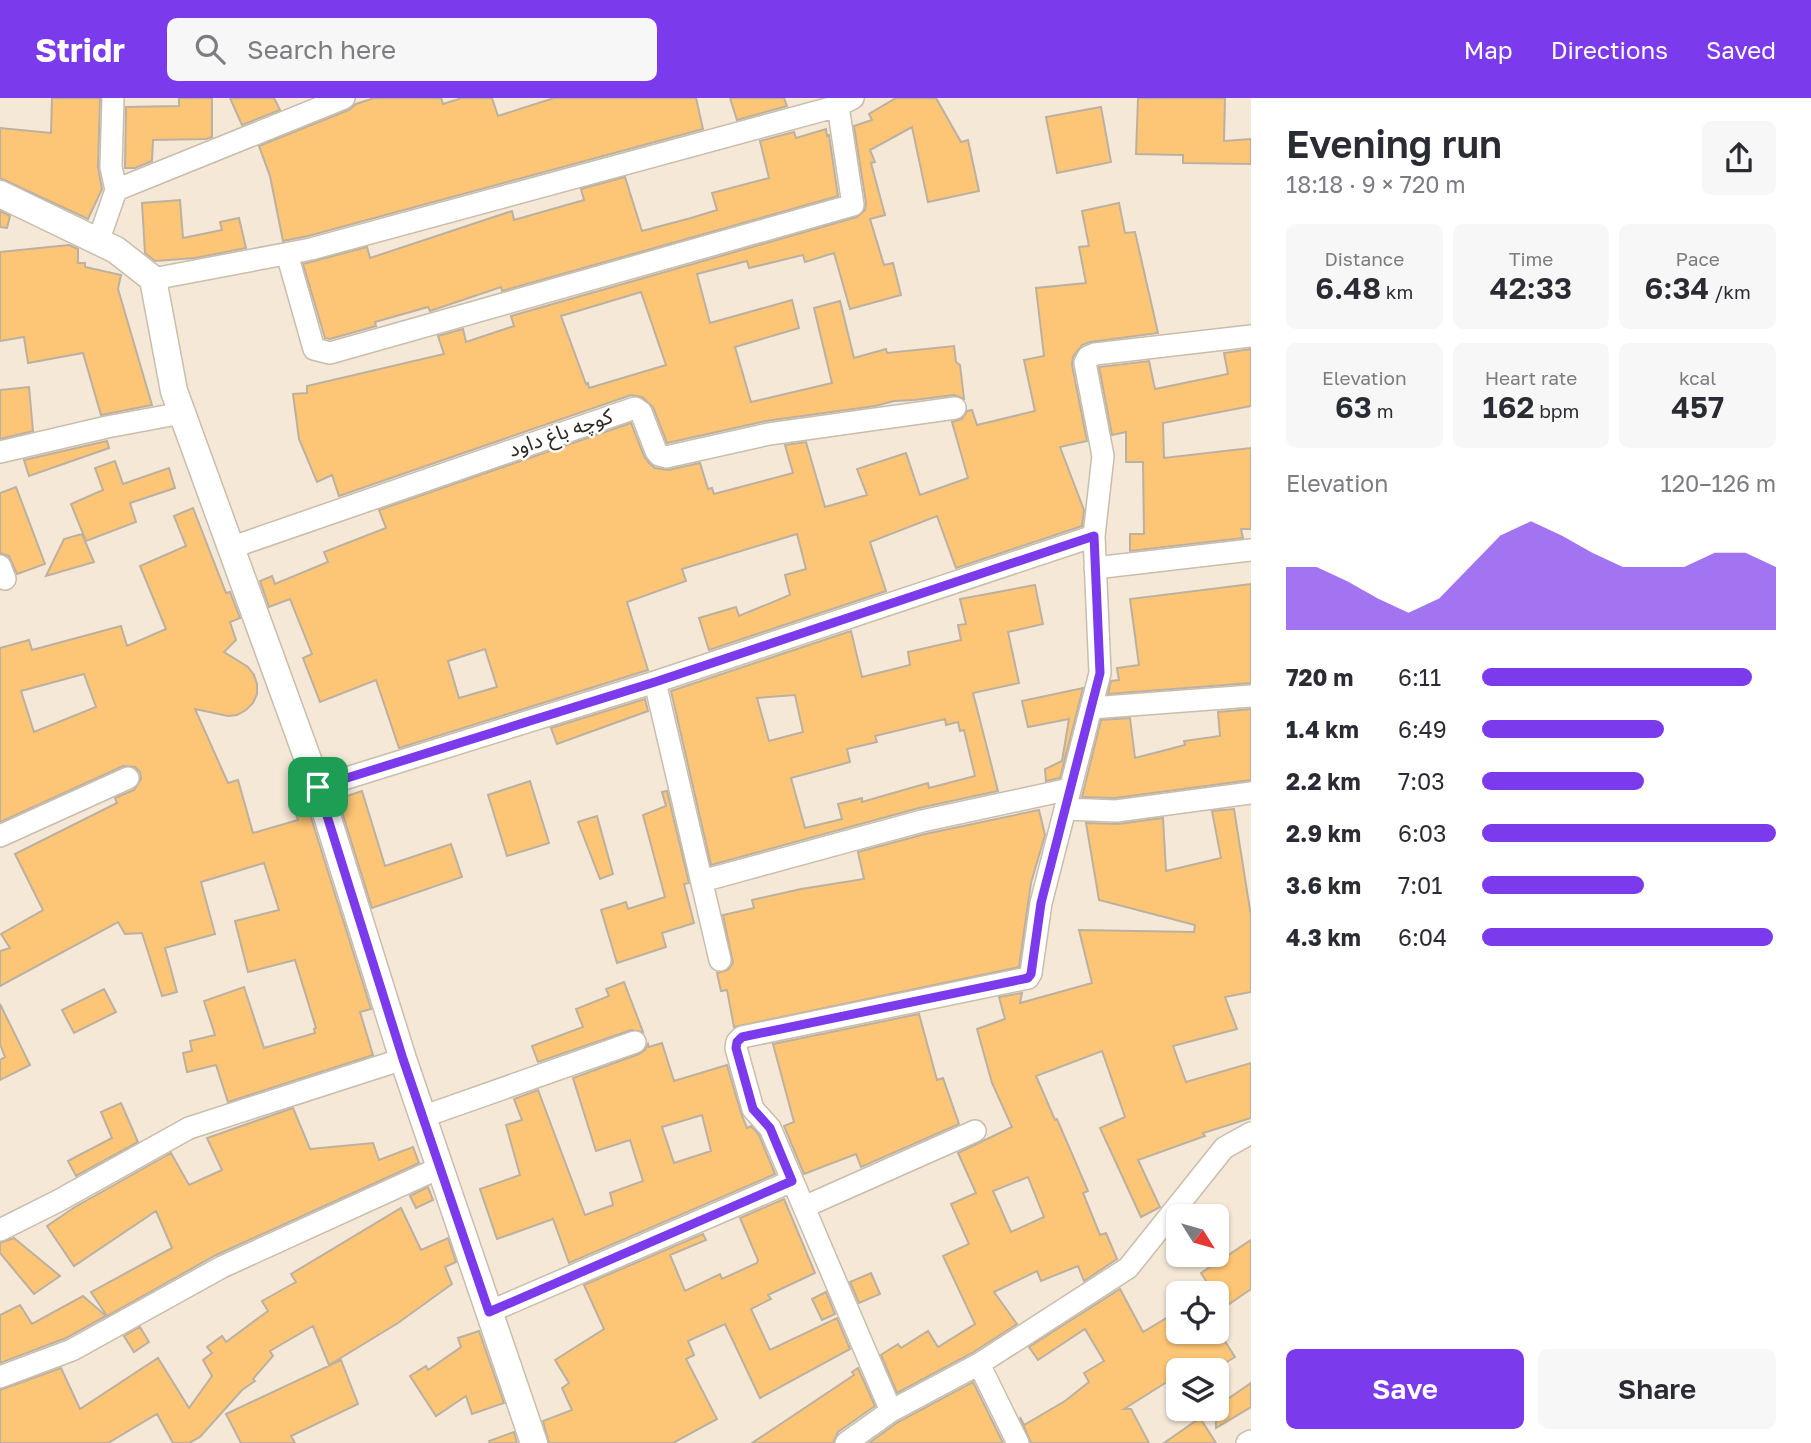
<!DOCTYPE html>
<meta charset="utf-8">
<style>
:root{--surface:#fff;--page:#f7f7f7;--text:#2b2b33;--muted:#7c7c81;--accent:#7c3aed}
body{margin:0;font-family:"Golos Text","Noto Sans Arabic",sans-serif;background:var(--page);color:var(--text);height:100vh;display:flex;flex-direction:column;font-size:26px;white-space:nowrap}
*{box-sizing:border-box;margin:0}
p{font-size:23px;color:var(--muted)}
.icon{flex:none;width:38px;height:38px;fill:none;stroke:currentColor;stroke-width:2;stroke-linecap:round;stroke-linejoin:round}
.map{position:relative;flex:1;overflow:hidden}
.details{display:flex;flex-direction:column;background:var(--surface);width:560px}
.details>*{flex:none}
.needle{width:46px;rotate:127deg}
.buttons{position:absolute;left:1166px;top:1106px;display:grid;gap:14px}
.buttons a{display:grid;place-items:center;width:63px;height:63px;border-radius:10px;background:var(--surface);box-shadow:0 2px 5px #0004;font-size:35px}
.pin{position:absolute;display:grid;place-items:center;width:60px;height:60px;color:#fff;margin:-30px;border-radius:14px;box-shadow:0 4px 10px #0006}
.round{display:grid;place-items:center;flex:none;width:74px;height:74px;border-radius:10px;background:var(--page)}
.summary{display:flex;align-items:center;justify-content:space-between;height:119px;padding:0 35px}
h1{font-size:38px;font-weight:600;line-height:52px}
.figures{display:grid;grid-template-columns:repeat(3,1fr);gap:10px;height:119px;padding:7px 35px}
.figures div{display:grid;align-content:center;border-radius:10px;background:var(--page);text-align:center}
.figures b{font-size:30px;font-weight:600}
.figures small{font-size:19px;font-weight:400}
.figures p{font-size:19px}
.chart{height:196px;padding:14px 35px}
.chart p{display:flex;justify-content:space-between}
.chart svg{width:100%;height:126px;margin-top:7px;fill:var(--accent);opacity:.7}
.action{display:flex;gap:14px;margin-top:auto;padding:14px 35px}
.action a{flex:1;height:80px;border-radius:10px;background:var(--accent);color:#fff;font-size:28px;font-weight:600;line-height:80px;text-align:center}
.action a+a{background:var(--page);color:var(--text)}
ul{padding:0 35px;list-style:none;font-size:23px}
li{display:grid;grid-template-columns:112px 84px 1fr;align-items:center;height:52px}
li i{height:18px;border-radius:9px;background:var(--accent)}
header{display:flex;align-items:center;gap:42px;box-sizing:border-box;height:98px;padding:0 35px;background:var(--accent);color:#fff}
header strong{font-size:33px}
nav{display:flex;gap:38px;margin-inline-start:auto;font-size:24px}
.search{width:490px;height:63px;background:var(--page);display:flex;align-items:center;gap:18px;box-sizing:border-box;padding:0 24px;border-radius:10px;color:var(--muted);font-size:26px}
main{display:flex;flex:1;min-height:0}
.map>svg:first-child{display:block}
.building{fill:#fdc676;stroke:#bcb0a0;stroke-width:2;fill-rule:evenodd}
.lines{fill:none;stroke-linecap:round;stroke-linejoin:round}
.minor-casing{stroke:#c9bdac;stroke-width:24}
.tertiary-casing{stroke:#c9bdac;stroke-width:29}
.minor{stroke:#fff;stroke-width:21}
.tertiary{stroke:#fff;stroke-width:26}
.route-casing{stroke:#fff;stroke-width:14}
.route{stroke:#7c3aed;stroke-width:9}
.labels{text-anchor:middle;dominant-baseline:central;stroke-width:5;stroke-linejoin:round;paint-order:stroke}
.street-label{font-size:21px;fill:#2d2822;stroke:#fff}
</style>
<header>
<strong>Stridr</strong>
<div class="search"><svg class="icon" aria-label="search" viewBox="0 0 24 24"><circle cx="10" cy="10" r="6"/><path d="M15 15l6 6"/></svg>Search here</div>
<nav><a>Map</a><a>Directions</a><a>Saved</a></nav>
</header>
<main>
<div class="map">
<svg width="1251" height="1345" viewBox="0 0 1251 1345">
<rect width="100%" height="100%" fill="#f5e8d7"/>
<path class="building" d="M 52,0 L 100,0 L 98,69 L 102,91 L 88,121 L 0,80 L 0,30 L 51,35 Z
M 179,0 L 212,0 L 212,39 L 206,41 L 153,42 L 152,63 L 135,70 L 125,70 L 126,9 L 179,8 Z
M 230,0 L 274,0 L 280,12 L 242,27 Z
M 374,0 L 441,0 L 443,6 L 462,0 L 492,0 L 498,18 L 554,0 L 696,0 L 703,31 L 308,138 L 283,143 L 270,78 L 259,48 L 349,12 L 356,6 Z
M 730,0 L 784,0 L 787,8 L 737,22 Z
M 896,0 L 936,0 L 961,44 L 968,42 L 979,93 L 928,104 L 912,29 L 870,52 L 875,64 L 871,65 L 885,117 L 870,121 L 884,167 L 893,165 L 901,197 L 850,211 L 834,155 L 805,164 L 803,157 L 749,170 L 747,163 L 697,176 L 710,225 L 792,202 L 799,230 L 735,249 L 751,304 L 832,285 L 814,210 L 840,203 L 854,260 L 886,251 L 887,255 L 954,248 L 956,264 L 960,267 L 964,301 L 954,297 L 914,302 L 894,303 L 875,308 L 766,323 L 667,345 L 653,309 L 642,299 L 631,297 L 339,398 L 332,377 L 317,384 L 299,341 L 293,296 L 307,295 L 307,288 L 444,256 L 438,238 L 463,231 L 466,244 L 514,228 L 511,218 L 857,119 L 865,112 L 866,105 L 854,28 L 872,22 L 869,16 ZM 641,194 L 666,267 L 589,290 L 588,285 L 586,286 L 561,218 Z
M 1138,0 L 1225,0 L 1224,43 L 1251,41 L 1251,66 L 1183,65 L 1183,57 L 1136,56 Z
M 1101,9 L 1111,64 L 1057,75 L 1046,19 Z
M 826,31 L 827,38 L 829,37 L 838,98 L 502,193 L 501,189 L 430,213 L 428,209 L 375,224 L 376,228 L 330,241 L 325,240 L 303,166 L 367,149 L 370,160 L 512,113 L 514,122 L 584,102 L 581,91 L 625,79 L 642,133 L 691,120 L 717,112 L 712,95 L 769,80 L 760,43 L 794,34 L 796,40 Z
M 180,102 L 183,140 L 222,132 L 220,124 L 239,120 L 246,150 L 195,160 L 155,163 L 145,155 L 142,105 Z
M 1119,105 L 1125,135 L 1135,134 L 1158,235 L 1090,244 L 1082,247 L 1073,259 L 1072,267 L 1087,343 L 1060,349 L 1084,412 L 1082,428 L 956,470 L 937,418 L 870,444 L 886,493 L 709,552 L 699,520 L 736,509 L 739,518 L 790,497 L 785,477 L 806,471 L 797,436 L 682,471 L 686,483 L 627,504 L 648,572 L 399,650 L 376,582 L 320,604 L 303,560 L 312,556 L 290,501 L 269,509 L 260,483 L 272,478 L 275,486 L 328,464 L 324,454 L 386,430 L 379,412 L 631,325 L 644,358 L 649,365 L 655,370 L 668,372 L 700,365 L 708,391 L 712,390 L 714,396 L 793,375 L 785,347 L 806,344 L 825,409 L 867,397 L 857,371 L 906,355 L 920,397 L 968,380 L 952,324 L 962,321 L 967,313 L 972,312 L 977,327 L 1035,313 L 1024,262 L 1044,258 L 1036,190 L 1086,185 L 1079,149 L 1089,148 L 1082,113 ZM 485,551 L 497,589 L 459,600 L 448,563 Z
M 0,113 L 10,118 L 7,130 L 0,129 Z
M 69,147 L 78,151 L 78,165 L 85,165 L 85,169 L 121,177 L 118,191 L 152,307 L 101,317 L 83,255 L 28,265 L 24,239 L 0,243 L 0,154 Z
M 1251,251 L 1251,308 L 1163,325 L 1164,360 L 1251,350 L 1251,431 L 1241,431 L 1243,440 L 1130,453 L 1130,436 L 1144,436 L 1143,364 L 1126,364 L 1126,334 L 1112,337 L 1099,269 L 1149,263 L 1155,291 L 1228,276 L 1224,255 Z
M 29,289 L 33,333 L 0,341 L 0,292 Z
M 107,343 L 109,350 L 29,378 L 24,362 Z
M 115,363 L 123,386 L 169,370 L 175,390 L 130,405 L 136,424 L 86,443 L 71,406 L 103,392 L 95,370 Z
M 16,389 L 45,466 L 17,476 L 9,458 L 0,455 L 0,395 Z
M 193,410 L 226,495 L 230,494 L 240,520 L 230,524 L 236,542 L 224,554 L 248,569 L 254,577 L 257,586 L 257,596 L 253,605 L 246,612 L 237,617 L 228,618 L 195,611 L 228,685 L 238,682 L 253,735 L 298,722 L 295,714 L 308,710 L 371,911 L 360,914 L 373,957 L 228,1004 L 216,967 L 187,974 L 183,955 L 192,953 L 190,943 L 215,937 L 204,903 L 244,889 L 264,950 L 315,935 L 314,931 L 316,930 L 295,862 L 248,874 L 235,823 L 279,812 L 264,765 L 201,784 L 215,836 L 165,850 L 177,894 L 162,898 L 142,835 L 125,836 L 118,824 L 0,888 L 0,853 L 10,850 L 1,836 L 43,812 L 15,756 L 117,705 L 115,700 L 134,692 L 141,681 L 140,674 L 135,669 L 123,668 L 0,724 L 0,550 L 29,542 L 32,552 L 121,528 L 127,548 L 166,531 L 140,468 L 186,448 L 174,418 ZM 84,576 L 96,609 L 34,634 L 21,593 Z
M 82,436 L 94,464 L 46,478 L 64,441 Z
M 1251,486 L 1251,585 L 1108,596 L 1111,583 L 1119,582 L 1117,570 L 1139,567 L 1130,501 Z
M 1035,487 L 1043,526 L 1008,534 L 1019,585 L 973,595 L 998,693 L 919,710 L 711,767 L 671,593 L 851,533 L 862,579 L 910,567 L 908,554 L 961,542 L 958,527 L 966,526 L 960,501 ZM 795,597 L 803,634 L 769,643 L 757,600 ZM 945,621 L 946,627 L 958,624 L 960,633 L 964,632 L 975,678 L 929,690 L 928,685 L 862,704 L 862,700 L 838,706 L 842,721 L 805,730 L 791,680 L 850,664 L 847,651 L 877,644 L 875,638 Z
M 1083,590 L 1060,680 L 1046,683 L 1045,671 L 1062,663 L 1069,621 L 1028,629 L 1022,603 Z
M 645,601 L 648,613 L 557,646 L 551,630 Z
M 1251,611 L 1251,682 L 1115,700 L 1082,699 L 1101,622 L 1130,620 L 1135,660 L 1185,647 L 1184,643 L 1220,638 L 1218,614 Z
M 530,683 L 549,745 L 507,758 L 488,697 Z
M 362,693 L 385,768 L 451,746 L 462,779 L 372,810 L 338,701 Z
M 667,693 L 689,785 L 684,786 L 694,825 L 662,835 L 666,849 L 617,865 L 601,812 L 626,804 L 628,811 L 665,799 L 643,717 L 666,708 L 662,694 Z
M 1234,711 L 1251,818 L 1251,894 L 1225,899 L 1237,931 L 1173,948 L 1186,984 L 1251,965 L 1251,1020 L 1203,1035 L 1205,1038 L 1138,1062 L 1160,1109 L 1141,1119 L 1100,1030 L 1125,1019 L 1102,953 L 1036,978 L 1055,1022 L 1057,1021 L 1088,1093 L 1083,1095 L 1100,1137 L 1106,1135 L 1117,1161 L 1084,1183 L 1078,1168 L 1041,1183 L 1037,1173 L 994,1194 L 1017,1226 L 972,1255 L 897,1295 L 881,1257 L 898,1246 L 901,1250 L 928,1233 L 938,1249 L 975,1226 L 943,1158 L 969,1146 L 951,1106 L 976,1095 L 958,1055 L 1012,1029 L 992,985 L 977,931 L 1005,921 L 999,899 L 1022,895 L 1020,905 L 1092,885 L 1079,832 L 1194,834 L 1195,827 L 1099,802 L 1086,725 L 1118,726 L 1163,720 L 1166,773 L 1221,760 L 1212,713 ZM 1028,1079 L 1044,1119 L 1011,1134 L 993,1093 Z
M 1039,712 L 1045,737 L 1031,785 L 1019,869 L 734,929 L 727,892 L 721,893 L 717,875 L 728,872 L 733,865 L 723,817 L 754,810 L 752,802 L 801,791 L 864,781 L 858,754 L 925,736 Z
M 597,718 L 613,776 L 600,781 L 578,724 Z
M 624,884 L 643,934 L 631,932 L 538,964 L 532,948 L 583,929 L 576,911 L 609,898 L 606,891 Z
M 104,891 L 116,914 L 74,935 L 62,912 Z
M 0,906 L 30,967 L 0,982 L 0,962 L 5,959 L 0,946 Z
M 919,916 L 937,982 L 943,980 L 959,1026 L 861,1069 L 856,1056 L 804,1076 L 784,1028 L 794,1024 L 773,946 Z
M 662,945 L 674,983 L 727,967 L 741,1015 L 747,1030 L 751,1028 L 759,1037 L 775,1076 L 569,1165 L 553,1121 L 497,1141 L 480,1091 L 520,1077 L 506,1027 L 522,1022 L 514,1001 L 538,992 L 585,1117 L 613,1107 L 610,1095 L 643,1083 L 630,1042 L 596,1053 L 573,980 L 639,956 L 645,952 L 648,946 L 649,949 ZM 702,1017 L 711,1053 L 674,1065 L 662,1029 Z
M 121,1005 L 138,1044 L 76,1078 L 68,1063 L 112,1040 L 101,1014 Z
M 293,1010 L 310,1051 L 373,1045 L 379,1062 L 413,1049 L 419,1065 L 216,1157 L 107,1218 L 91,1194 L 172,1150 L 156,1113 L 74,1168 L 47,1128 L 75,1109 L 171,1055 L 189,1087 L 222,1072 L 207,1040 Z
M 428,1089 L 433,1102 L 416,1110 L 410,1098 Z
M 784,1101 L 815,1175 L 768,1197 L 771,1201 L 751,1211 L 770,1252 L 837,1220 L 850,1251 L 760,1300 L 725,1226 L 688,1243 L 694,1257 L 686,1261 L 717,1321 L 673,1345 L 549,1345 L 543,1323 L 572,1312 L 562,1290 L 569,1285 L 555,1262 L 604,1231 L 584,1187 L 703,1136 L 706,1142 L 670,1157 L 685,1193 L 720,1176 L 722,1181 L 757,1165 L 758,1162 L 740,1120 Z
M 401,1110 L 421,1152 L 448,1140 L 456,1164 L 445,1169 L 452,1186 L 398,1225 L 329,1267 L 313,1228 L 270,1253 L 273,1258 L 253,1281 L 255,1283 L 242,1292 L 200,1339 L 189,1345 L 173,1345 L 157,1316 L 108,1345 L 0,1345 L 0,1292 L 61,1270 L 80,1311 L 158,1260 L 189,1310 L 212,1278 L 203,1262 L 212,1255 L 207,1249 L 222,1238 L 226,1244 L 268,1213 L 262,1203 L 296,1184 L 291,1176 Z
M 14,1140 L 60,1178 L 34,1196 L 0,1155 L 0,1145 Z
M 1251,1142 L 1251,1191 L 1216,1215 L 1216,1195 L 1214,1195 L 1201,1175 Z
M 871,1175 L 880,1196 L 859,1205 L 850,1184 Z
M 1120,1191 L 1143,1234 L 1178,1213 L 1178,1234 L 1219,1234 L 1235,1259 L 1213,1272 L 1178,1272 L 1178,1277 L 1124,1311 L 1131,1311 L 1149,1345 L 1031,1345 L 1020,1319 L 1024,1327 L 1065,1303 L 1089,1284 L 1084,1275 L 1104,1263 L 1085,1231 L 1038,1262 L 1029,1249 Z
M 826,1194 L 835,1216 L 822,1222 L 812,1201 Z
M 83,1198 L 106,1218 L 66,1240 L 0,1265 L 0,1217 L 20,1207 L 32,1226 Z
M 140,1229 L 149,1244 L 134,1254 L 124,1238 Z
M 479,1233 L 504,1305 L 472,1316 L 466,1298 L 436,1318 L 410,1278 L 426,1268 L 428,1272 L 461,1249 L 458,1240 Z
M 341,1262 L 358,1306 L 291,1338 L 295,1345 L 241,1345 L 226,1316 Z
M 858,1270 L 875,1308 L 838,1334 L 833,1345 L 752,1345 L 854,1277 L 852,1274 Z
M 973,1284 L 1003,1345 L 869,1345 L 898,1324 Z
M 1251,1285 L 1251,1309 L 1216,1330 L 1216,1309 Z
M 1200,1320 L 1216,1345 L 1164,1345 Z
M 514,1334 L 517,1345 L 490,1345 L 489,1343 Z"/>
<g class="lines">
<defs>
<path id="minor" d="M 116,92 L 344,0
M 98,144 L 116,92 L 111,69 L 113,0
M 287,156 L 314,251 L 330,255 L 853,107 L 838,8
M 153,181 L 311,151 L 838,8 L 853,0
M 0,354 L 107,329 L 182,315
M 230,450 L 635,310 L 641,314 L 656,353 L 659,357 L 666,359 L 769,336 L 955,310
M 0,468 L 5,481
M 1095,470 L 1251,452
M 655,584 L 720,862
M 1091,610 L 1251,598
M 318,689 L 655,584 L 1094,438
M 1065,711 L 1116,713 L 1251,695
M 0,738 L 128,680
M 702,783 L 922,723 L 1070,691
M 422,1019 L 635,944
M 804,1109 L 975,1033
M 0,1132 L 58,1103 L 189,1030 L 403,961
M 489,1214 L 792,1083
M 979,1266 L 1018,1345
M 0,1279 L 72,1252 L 222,1169 L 439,1070
M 891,1313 L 770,1030 L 753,1011 L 736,950 L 737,944 L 742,939 L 1028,880 L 1031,875 L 1041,805 L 1100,575 L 1094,438 L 1103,358 L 1085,265 L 1088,259 L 1095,256 L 1251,238
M 846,1345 L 891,1313 L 979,1266 L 1128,1170 L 1224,1050 L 1251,1035
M 1247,1345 L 1251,1343"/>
<path id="tertiary" d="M 0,96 L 116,152 L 153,181 L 174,293 L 318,689 L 403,961 L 534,1345"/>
</defs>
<use href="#minor" class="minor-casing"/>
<use href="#tertiary" class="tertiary-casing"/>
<use href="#minor" class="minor"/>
<use href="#tertiary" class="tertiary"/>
</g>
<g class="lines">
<defs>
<path id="route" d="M 1094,438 L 1100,575 L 1041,805 L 1031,876 L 1028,880 L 742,939 L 737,944 L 736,950 L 753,1011 L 770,1030 L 792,1083 L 489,1214 L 403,961 L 318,689 L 655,584 Z"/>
</defs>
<use href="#route" class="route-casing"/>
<use href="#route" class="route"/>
</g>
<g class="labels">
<g class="street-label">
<text transform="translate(560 334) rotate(-19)">کوچه باغ داود</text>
</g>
</g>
</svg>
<div class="buttons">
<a><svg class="needle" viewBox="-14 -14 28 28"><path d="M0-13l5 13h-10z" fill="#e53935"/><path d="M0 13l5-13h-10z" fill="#7c7c81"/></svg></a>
<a><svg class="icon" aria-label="locate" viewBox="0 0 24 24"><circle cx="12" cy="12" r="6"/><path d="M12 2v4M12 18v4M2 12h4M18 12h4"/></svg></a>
<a><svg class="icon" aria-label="layers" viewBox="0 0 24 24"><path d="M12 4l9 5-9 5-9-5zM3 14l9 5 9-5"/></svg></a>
</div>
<div class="pin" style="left:318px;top:689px;background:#1e9e55"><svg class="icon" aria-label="arrive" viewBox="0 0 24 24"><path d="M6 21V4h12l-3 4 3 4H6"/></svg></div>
</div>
<section class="details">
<div class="summary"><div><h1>Evening run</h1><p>18:18 · 9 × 720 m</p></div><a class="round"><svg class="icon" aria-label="share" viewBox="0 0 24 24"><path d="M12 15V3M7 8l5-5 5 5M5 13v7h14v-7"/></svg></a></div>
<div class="figures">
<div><p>Distance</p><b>6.48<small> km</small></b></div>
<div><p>Time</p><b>42:33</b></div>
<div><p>Pace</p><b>6:34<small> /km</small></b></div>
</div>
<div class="figures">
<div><p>Elevation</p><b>63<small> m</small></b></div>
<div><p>Heart rate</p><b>162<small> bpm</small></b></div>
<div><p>kcal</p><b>457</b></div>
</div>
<div class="chart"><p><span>Elevation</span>120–126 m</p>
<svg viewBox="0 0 160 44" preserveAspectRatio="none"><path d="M0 44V22L10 22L20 27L30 33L40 38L50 33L60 22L70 11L80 6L90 11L100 17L110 22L120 22L130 22L140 17L150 17L160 22V44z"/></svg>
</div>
<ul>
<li><b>720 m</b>6:11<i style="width:92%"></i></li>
<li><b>1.4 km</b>6:49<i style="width:62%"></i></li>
<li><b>2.2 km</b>7:03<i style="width:55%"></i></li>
<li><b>2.9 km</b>6:03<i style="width:100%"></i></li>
<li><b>3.6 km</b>7:01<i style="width:55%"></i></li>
<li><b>4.3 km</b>6:04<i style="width:99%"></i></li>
</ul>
<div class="action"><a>Save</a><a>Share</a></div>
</section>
</main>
